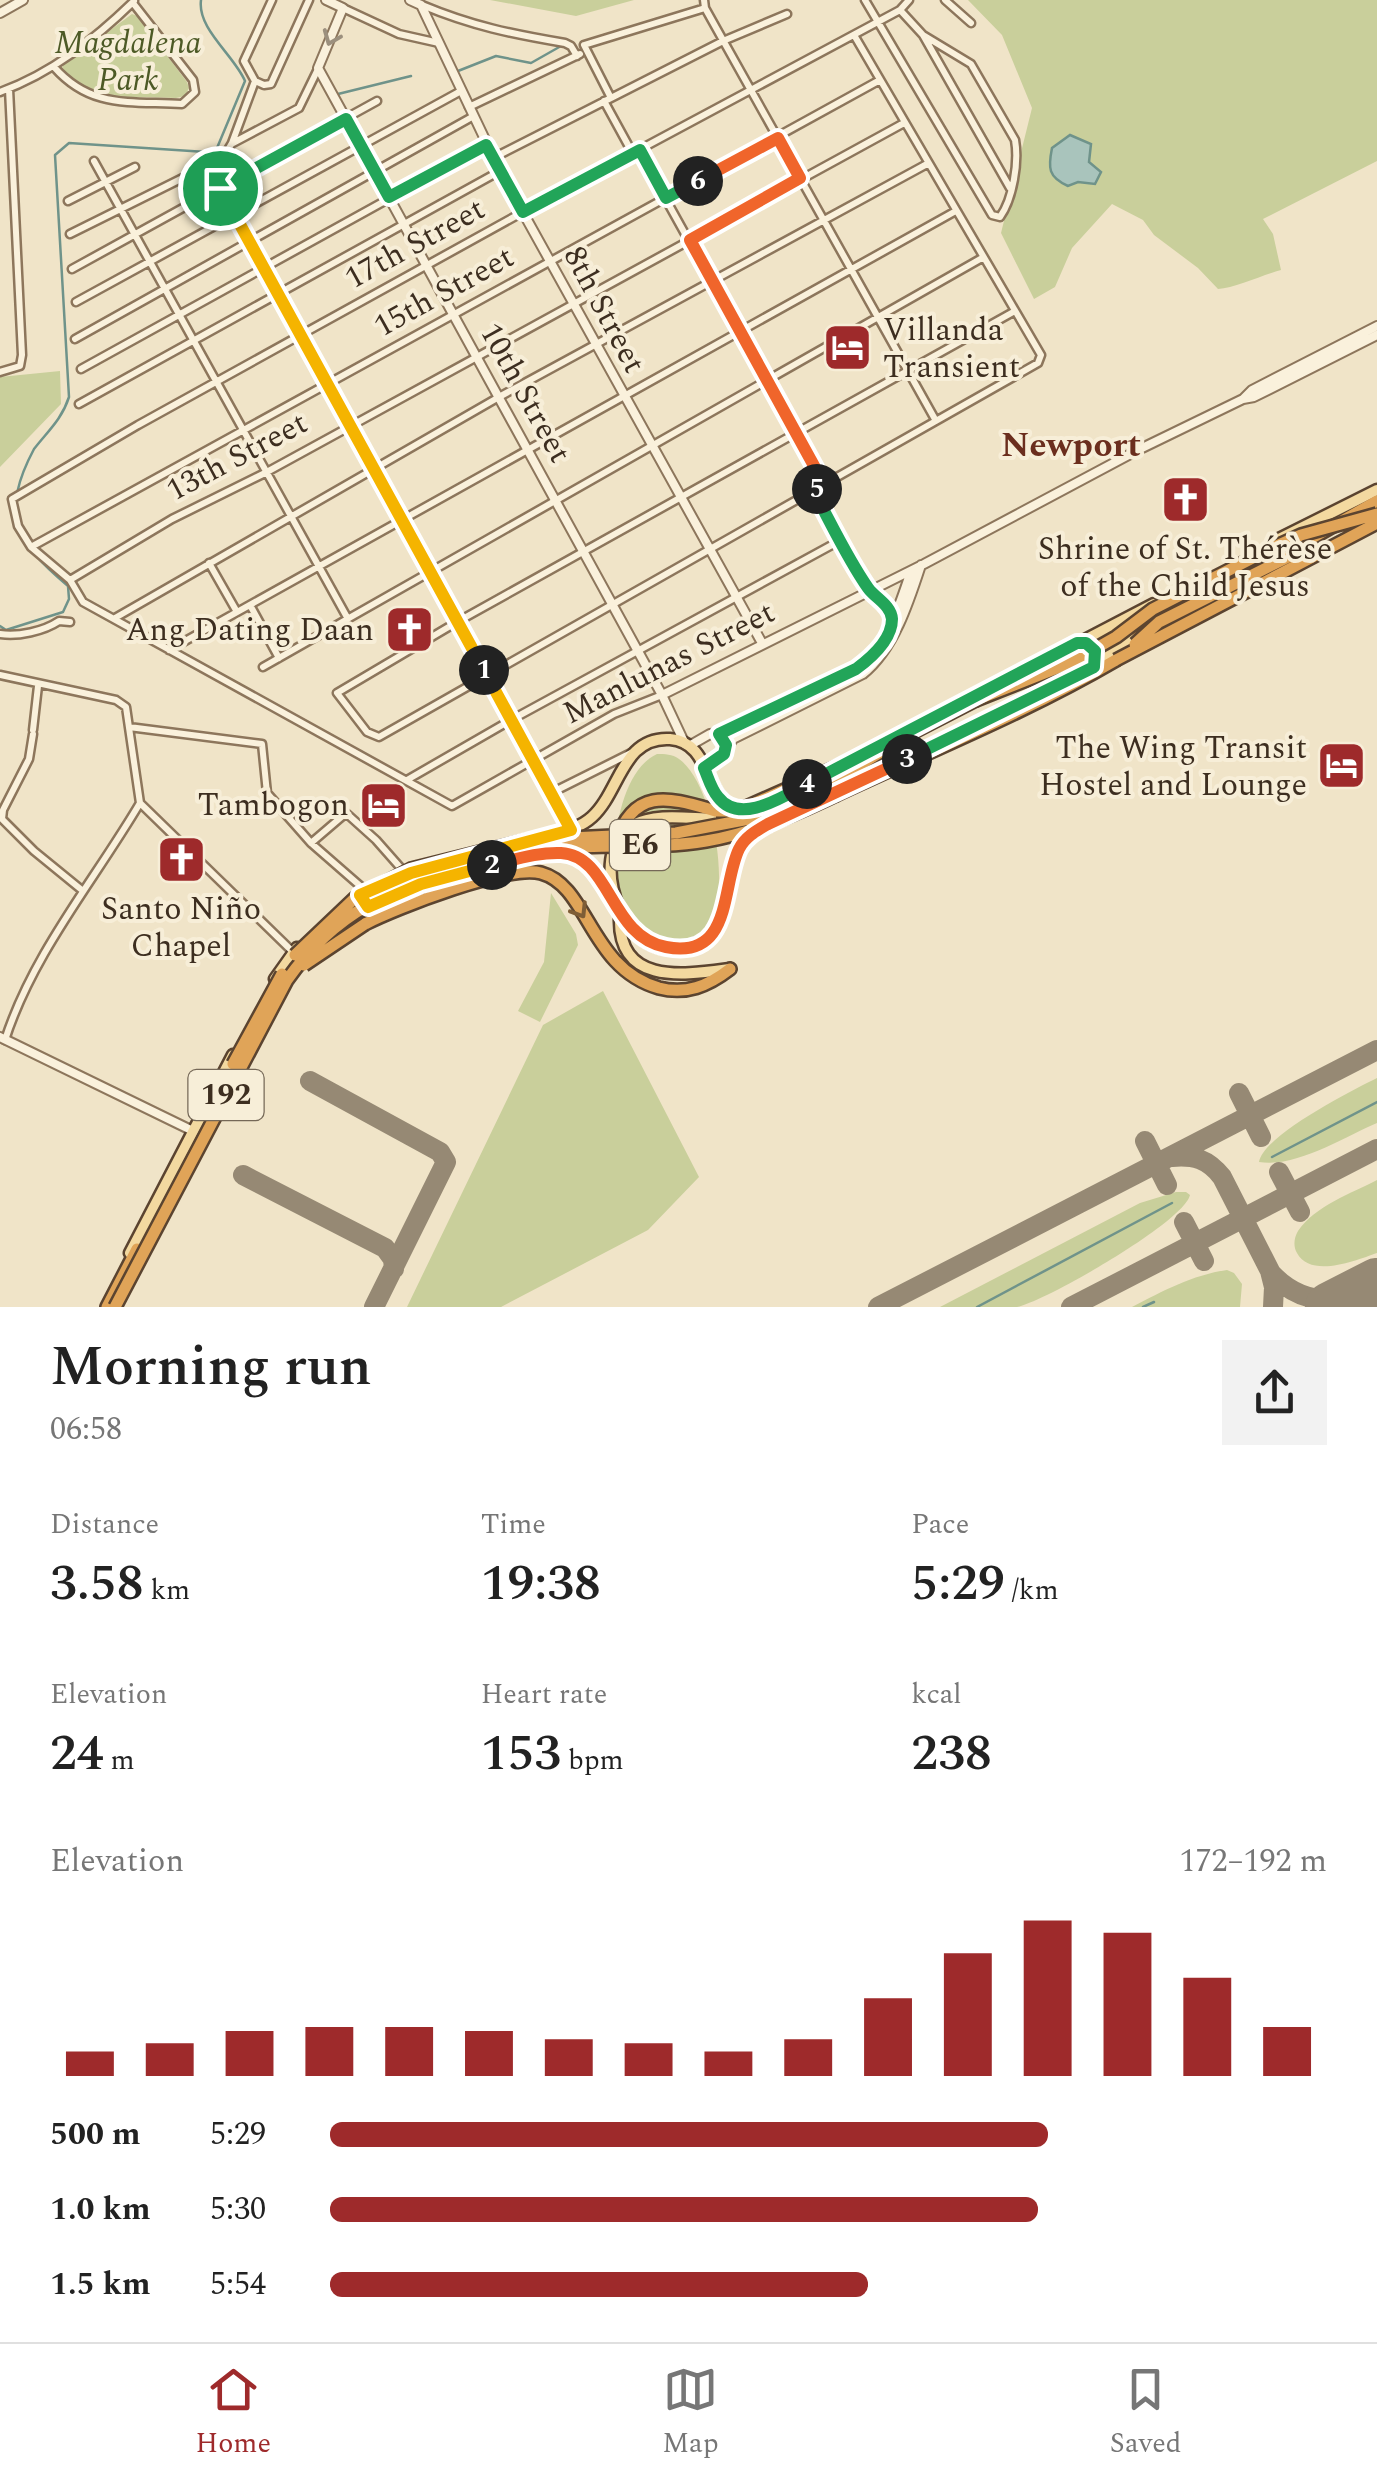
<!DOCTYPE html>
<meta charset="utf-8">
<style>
:root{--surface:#fff;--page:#f2f2f2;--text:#222;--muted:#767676;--line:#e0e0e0;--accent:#9e2a2b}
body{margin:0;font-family:Spectral,serif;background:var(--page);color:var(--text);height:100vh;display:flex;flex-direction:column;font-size:38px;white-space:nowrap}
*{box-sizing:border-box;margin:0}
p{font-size:32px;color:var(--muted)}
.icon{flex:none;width:55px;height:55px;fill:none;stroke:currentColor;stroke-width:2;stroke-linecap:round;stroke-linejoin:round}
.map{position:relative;height:1307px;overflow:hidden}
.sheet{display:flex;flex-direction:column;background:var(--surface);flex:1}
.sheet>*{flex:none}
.pin{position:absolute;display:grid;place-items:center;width:85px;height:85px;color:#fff;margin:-42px;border:5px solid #fff;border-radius:50%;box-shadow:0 2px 10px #0007}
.km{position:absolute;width:50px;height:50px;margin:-25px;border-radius:50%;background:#222;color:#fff;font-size:28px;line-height:50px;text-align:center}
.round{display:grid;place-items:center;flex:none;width:105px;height:105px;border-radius:0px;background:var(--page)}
.head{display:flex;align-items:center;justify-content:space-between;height:170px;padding:0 50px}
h1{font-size:55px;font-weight:600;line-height:75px}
.metrics{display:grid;grid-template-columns:repeat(3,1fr);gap:15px;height:170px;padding:10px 50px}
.metrics div{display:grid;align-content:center}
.metrics b{font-size:50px;font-weight:600}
.metrics small{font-size:28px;font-weight:400}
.metrics p{font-size:28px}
.chart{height:280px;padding:20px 50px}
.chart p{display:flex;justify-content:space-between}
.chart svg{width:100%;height:180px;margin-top:10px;stroke:var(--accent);stroke-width:6}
ul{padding:0 50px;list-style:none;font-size:32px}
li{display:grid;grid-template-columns:160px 120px 1fr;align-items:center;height:75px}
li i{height:25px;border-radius:12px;background:var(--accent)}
.menu{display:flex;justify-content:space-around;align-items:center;height:140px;border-top:2px solid var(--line);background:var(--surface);font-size:28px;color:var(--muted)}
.menu a{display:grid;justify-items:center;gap:5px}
.menu .active{color:var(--accent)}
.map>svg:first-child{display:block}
.green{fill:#c9cf9b}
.water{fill:#a9c4bc;stroke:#6f938a;stroke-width:2.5}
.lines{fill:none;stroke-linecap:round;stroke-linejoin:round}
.stream{stroke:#6f938a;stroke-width:2.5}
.taxiway{stroke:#968974;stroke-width:20}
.runway{stroke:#968974;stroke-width:50}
.minor-casing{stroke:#8d765c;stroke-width:11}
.tertiary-casing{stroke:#8d765c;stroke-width:12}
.primary-casing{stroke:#5b4430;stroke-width:15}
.motorway-casing{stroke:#5b4430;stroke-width:16}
.minor{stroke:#faf1dc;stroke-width:6}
.tertiary{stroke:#faf1dc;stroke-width:8}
.primary{stroke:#f3d9a0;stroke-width:10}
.motorway{stroke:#e0a458;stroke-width:11}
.motorway-bridge-casing{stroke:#5b4430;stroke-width:16;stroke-linecap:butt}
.motorway-bridge{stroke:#e0a458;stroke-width:11}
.oneway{stroke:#9c907e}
.oneway2{stroke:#7e5d36}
.split-1-casing{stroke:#fff;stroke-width:20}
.split-2-casing{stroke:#fff;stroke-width:20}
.split-3-casing{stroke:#fff;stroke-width:20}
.split-4-casing{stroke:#fff;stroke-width:20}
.split-5-casing{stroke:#fff;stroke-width:20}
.split-6-casing{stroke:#fff;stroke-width:20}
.split-7-casing{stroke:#fff;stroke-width:20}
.split-1{stroke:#f5b400;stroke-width:12}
.split-2{stroke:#f5b400;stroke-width:12}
.split-3{stroke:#f0652b;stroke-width:12}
.split-4{stroke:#22a559;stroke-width:12}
.split-5{stroke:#22a559;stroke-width:12}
.split-6{stroke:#f0652b;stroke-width:12}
.split-7{stroke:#22a559;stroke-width:12}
.labels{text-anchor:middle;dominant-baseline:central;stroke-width:8;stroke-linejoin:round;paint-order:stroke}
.shield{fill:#f7eed8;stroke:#756857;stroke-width:2.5}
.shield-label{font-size:30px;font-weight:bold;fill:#3d2e20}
.park-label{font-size:32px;font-style:italic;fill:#4d5a26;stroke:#f7eed8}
.street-label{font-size:32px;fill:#3d2e20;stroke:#f7eed8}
.poi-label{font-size:32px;fill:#3d2e20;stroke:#f7eed8;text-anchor:end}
.neighbourhood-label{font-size:35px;font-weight:bold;fill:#6b2e1e;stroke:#f7eed8}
</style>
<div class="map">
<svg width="1377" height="1307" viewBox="0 0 1377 1307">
<rect width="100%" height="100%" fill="#f0e4c8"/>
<path class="green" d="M 490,0 L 634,0 L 576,16 Z
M 968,0 L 1377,0 L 1377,161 L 1263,219 L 1273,234 L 1281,270 C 1262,275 1235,288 1218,289 L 1198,268 L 1154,235 L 1143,220 L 1112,204 L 1072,248 L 1055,287 L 1034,299 L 1001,233 L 1032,108 L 1002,35 Z
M 132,14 L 137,16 L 187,82 L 189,88 L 185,96 L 176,98 C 137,96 87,104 62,69 L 63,65 Z
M 60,371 L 61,404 L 0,467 L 0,377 Z
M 657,754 C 665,754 672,754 679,759 C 714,783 738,908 699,936 C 694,940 684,942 677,943 C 655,947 640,931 628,914 C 603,879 614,773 657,754 Z
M 551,893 L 576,934 L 578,945 L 540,1022 L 518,1011 L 544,962 Z
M 603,991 L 699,1177 L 648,1230 L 501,1307 L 407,1307 L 543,1025 Z
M 1377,1078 L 1377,1123 C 1344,1137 1296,1168 1259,1162 C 1264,1135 1351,1091 1377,1078 Z
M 1377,1180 L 1377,1253 C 1357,1260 1311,1279 1297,1253 C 1293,1246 1294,1238 1298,1231 C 1315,1206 1352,1193 1377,1180 Z
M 1176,1192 L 1186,1192 L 1190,1195 C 1184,1222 1046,1301 1017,1307 C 994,1307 964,1307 940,1307 L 1140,1203 Z
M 1227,1270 L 1234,1273 L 1242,1284 L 1240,1307 L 1132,1307 C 1163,1291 1192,1275 1227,1270 Z"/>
<path class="water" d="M 1070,135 L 1091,144 L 1089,162 L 1101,172 L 1095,184 L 1078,182 L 1068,186 C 1048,177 1048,168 1052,148 Z"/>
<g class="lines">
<path class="stream" d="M 458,71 L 496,56 L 531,63 L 561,46
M 338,94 L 411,76
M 0,626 L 6,630 L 63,612 L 69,599 L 68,586 C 15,542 0,513 34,449 C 48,431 62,419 69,397 L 55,155 L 69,143 L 206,152 L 217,148 L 245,81 C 234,55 197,29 201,0
M 1272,1157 L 1377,1102
M 977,1307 L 1172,1203
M 1143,1307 L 1154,1302"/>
<path class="taxiway" d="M 310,1081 L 440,1152 L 446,1162 L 374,1307
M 1239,1093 L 1261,1137
M 1145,1141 L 1167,1185
M 1172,1157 C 1194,1155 1208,1159 1222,1177 L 1270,1271 L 1274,1287 L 1273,1307
M 1279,1172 L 1300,1212
M 243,1175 L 385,1248 L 393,1259 L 394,1269
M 1184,1222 L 1204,1261
M 1271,1273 C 1292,1296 1317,1304 1348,1298
M 878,1307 L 1377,1050
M 1071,1307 L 1377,1149"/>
<path class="runway" d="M 1330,1307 L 1377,1283"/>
<defs>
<path id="minor" d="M 704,0 L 705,8 L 936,421
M 865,0 L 992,215 L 1000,217 C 1013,199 1019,162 1015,140 L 971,64 L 923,35
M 945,0 L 971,23
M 422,5 C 472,26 512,34 565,43 L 571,46 L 577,56
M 343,8 L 399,34 L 439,43
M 900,10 L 923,35 L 1010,188
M 854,35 L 1041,355 L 1038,363 L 379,737 L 367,732 L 337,693 L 457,622 L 1015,311
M 54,67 C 91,109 130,101 182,104 L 195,92 L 193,80 L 133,3
M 255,81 L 264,85 L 271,84 L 309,0
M 0,92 C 52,73 95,39 134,1
M 611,98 L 584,45 L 705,8
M 604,101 L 633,154
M 469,107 L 580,54
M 233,143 L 299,108 L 318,69
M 639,151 L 824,484
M 493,158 L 723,41 L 787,14
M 94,161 L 348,619
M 206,164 L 571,829
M 68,201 L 135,167
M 70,234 L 223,158 L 232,143 L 255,81 L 244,61 L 272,0
M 72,269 L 377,101
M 76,302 L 461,91
M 75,339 L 472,117
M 81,369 L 486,145
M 0,372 L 20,366 L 22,355 L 9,89
M 79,404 L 500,171
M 813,491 L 869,591
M 31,547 L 880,80
M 209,563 L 237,612
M 70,580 L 172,519 L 265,473 L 904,123
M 250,605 L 279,658
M 115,618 L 499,397 L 927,164
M 0,634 C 18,637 44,631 59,621 L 70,622
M 169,650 L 954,212
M 263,667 L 982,258
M 0,675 L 116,700 L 126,707 L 140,803 L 293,952
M 662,695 L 614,714 L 452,806 L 83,602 L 70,580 L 31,547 L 18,526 L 12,499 L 138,425 L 523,212 L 900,10 L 909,0
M 129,727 L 262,744 L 267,793 L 311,843 L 366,891
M 33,730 L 38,686
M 33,734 L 29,759 L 3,810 L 2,819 L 34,851 L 83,891
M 407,780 L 511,720 L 841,540
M 551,793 L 635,751
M 311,843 L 346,813 L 376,840 L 406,874
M 5,1040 C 33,953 94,881 140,803"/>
<path id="tertiary" d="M 326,0 L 343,8 L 318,68 L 662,695 L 685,744
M 410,0 L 421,5 L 500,171 L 762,643
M 0,13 L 23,0
M 1243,399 L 1252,390 L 1377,326
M 869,591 L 883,602 L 891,617
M 662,695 L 924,564 L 1138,450 L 1243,399 L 1254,397 L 1377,335
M 689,746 L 710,734 L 727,732 L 856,669 C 887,647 899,607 911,571
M 704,768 L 721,758 L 733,739 L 863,674 C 894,649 909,602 921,565
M 0,1037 L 193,1131"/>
<path id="primary" d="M 1275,541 L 1377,490
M 1088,644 L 1096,655 L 1094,667
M 1104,662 L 1115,647 L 1146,631
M 987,691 L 1154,604
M 1029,700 L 1063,683
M 732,818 C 701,822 662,810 633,825 C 582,850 624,981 700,942 C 743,919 718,857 757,830
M 550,835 C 565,831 580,828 592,817 C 620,792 622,736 670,739 C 726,743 693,841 781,797
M 554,853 C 584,853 597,876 613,898
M 620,916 C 617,986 684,975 730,969
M 275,979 L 297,948
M 130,1253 L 233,1055"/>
<path id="motorway" d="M 1305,542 L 1377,501
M 1132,629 L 1191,600
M 976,700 L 1070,663
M 836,795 C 930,751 1027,712 1116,660
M 615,844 C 634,785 670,798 716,811
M 365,924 C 396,908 509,864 541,873 C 589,886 589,968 659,988 C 686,995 708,986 730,969
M 107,1307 L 137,1249"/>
</defs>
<use href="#minor" class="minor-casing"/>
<use href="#tertiary" class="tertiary-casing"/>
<use href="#primary" class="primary-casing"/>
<use href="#motorway" class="motorway-casing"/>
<use href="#minor" class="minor"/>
<use href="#tertiary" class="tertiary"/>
<use href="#primary" class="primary"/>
<use href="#motorway" class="motorway"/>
<defs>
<path id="motorway-bridge" d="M 1135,644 L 1159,622 L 1308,547
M 1116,660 L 1377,523
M 1070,663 L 1116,637 L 1153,609 L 1272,548 L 1301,535 L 1377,514
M 716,811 L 737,811 L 870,752
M 295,955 L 355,898 L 411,869 L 528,840 L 676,833 L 749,819 L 825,787 L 906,736 L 976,700
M 304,965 L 365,924
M 233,1064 L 282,974
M 115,1307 L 287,980 C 336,911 391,888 471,867 C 500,859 530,850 561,848 C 609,844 659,849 706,841 C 753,833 794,815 836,795"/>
</defs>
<use href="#motorway-bridge" class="motorway-bridge-casing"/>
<use href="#motorway-bridge" class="motorway-bridge"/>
</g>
<defs><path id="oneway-chevron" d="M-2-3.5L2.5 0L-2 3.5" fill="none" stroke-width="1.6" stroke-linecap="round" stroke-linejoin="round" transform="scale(2.5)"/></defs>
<use class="oneway" href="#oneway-chevron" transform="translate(331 38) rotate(112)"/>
<use class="oneway2" href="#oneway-chevron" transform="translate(580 911) rotate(58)"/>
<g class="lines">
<defs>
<path id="split-1" d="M 220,188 L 484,670"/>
<path id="split-2" d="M 484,670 L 571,830 L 411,873 L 360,895 L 368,907 L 421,884 L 492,865"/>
<path id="split-3" d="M 492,865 C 514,860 538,852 561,853 C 611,856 609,936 666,947 C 733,960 721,886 739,849 C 745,837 756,831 768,824 L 907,759"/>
<path id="split-4" d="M 807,784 L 1077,643 L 1086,643 L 1095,651 L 1094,667 L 907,759"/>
<path id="split-5" d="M 807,784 C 784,796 740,826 718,797 C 711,789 708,777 704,768 L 724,754 L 726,745 L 719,734 L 856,669 C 871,658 892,640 892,619 C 891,605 875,598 868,588 C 847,558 831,523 813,490 L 817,489"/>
<path id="split-6" d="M 698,181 L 778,138 L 800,178 L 690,240 L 824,484 L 817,489"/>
<path id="split-7" d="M 220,188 L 346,119 L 389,197 L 486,145 L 523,212 L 640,150 L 666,198 L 698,181"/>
</defs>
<use href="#split-1" class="split-1-casing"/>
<use href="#split-2" class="split-2-casing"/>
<use href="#split-3" class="split-3-casing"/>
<use href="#split-4" class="split-4-casing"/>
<use href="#split-5" class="split-5-casing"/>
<use href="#split-6" class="split-6-casing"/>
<use href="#split-7" class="split-7-casing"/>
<use href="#split-1" class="split-1"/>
<use href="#split-2" class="split-2"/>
<use href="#split-3" class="split-3"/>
<use href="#split-4" class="split-4"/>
<use href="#split-5" class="split-5"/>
<use href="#split-6" class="split-6"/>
<use href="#split-7" class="split-7"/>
</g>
<defs>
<symbol id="hotel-square" viewBox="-11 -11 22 22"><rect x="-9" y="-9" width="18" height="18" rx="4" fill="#9e2a2b" stroke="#f7eed8"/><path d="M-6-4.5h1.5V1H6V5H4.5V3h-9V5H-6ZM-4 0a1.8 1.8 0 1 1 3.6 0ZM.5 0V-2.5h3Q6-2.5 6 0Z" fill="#fff"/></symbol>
<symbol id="church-square" viewBox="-11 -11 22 22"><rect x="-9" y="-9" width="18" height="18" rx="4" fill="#9e2a2b" stroke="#f7eed8"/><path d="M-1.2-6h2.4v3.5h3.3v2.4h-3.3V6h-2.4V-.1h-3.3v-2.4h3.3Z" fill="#fff"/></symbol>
</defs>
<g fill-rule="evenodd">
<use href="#hotel-square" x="820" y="320" width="55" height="55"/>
<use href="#church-square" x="1158" y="472" width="55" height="55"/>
<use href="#church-square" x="382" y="602" width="55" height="55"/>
<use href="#hotel-square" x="1314" y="738" width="55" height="55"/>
<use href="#hotel-square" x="356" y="778" width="55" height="55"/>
<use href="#church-square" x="154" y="832" width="55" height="55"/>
</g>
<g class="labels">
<g class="shield">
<rect x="610" y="820" width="60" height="50" rx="8"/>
<rect x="188.5" y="1070" width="75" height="50" rx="8"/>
</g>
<g class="shield-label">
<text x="640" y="845">E6</text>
<text x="226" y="1095">192</text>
</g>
<g class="park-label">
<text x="128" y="43">Magdalena<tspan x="128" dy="37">Park</tspan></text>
</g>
<g class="street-label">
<text transform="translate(415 244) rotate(-29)">17th Street</text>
<text transform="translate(444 292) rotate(-29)">15th Street</text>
<text transform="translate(604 310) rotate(62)">8th Street</text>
<text transform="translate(525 393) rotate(61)">10th Street</text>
<text transform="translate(237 457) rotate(-28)">13th Street</text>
<text transform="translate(669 663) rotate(-27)">Manlunas Street</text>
</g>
<g class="poi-label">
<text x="883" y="330" text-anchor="start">Villanda<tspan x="883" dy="37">Transient</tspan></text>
<text x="1185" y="549" text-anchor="middle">Shrine of St. Thérèse<tspan x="1185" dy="37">of the Child Jesus</tspan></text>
<text x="374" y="630">Ang Dating Daan</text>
<text x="1307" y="748">The Wing Transit<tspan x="1307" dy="37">Hostel and Lounge</tspan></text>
<text x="349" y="805">Tambogon</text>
<text x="181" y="909" text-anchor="middle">Santo Niño<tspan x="181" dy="37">Chapel</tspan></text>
</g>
<g class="neighbourhood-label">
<text x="1071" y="445">Newport</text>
</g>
</g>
</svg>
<div class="pin" style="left:220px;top:188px;background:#1e9e55"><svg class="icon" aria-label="arrive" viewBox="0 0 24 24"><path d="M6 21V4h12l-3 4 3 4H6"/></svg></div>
<b class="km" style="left:484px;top:670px">1</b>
<b class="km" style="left:492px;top:865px">2</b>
<b class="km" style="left:907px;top:759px">3</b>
<b class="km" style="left:807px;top:784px">4</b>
<b class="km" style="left:817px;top:489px">5</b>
<b class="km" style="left:698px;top:181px">6</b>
</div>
<section class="sheet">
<div class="head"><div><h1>Morning run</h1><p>06:58</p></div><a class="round"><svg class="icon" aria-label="share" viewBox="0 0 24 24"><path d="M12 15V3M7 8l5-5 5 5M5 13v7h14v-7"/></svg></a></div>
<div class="metrics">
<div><p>Distance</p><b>3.58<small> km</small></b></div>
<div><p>Time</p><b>19:38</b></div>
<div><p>Pace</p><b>5:29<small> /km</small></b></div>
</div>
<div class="metrics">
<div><p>Elevation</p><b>24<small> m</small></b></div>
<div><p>Heart rate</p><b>153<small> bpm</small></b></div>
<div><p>kcal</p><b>238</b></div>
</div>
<div class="chart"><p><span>Elevation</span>172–192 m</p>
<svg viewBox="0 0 160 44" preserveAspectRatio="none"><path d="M5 44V38M15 44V36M25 44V33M35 44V32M45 44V32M55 44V33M65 44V35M75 44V36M85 44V38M95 44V35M105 44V25M115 44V14M125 44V6M135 44V9M145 44V20M155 44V32"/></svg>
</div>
<ul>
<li><b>500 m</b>5:29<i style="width:72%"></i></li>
<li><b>1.0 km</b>5:30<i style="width:71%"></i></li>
<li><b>1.5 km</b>5:54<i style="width:54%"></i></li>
</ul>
</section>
<nav class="menu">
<a class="active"><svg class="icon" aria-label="home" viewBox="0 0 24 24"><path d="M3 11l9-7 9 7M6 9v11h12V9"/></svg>Home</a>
<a><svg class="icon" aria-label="map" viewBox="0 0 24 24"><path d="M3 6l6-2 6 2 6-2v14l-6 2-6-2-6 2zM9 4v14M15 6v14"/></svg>Map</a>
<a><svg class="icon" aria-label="saved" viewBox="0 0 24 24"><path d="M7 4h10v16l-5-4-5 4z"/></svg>Saved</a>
</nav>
